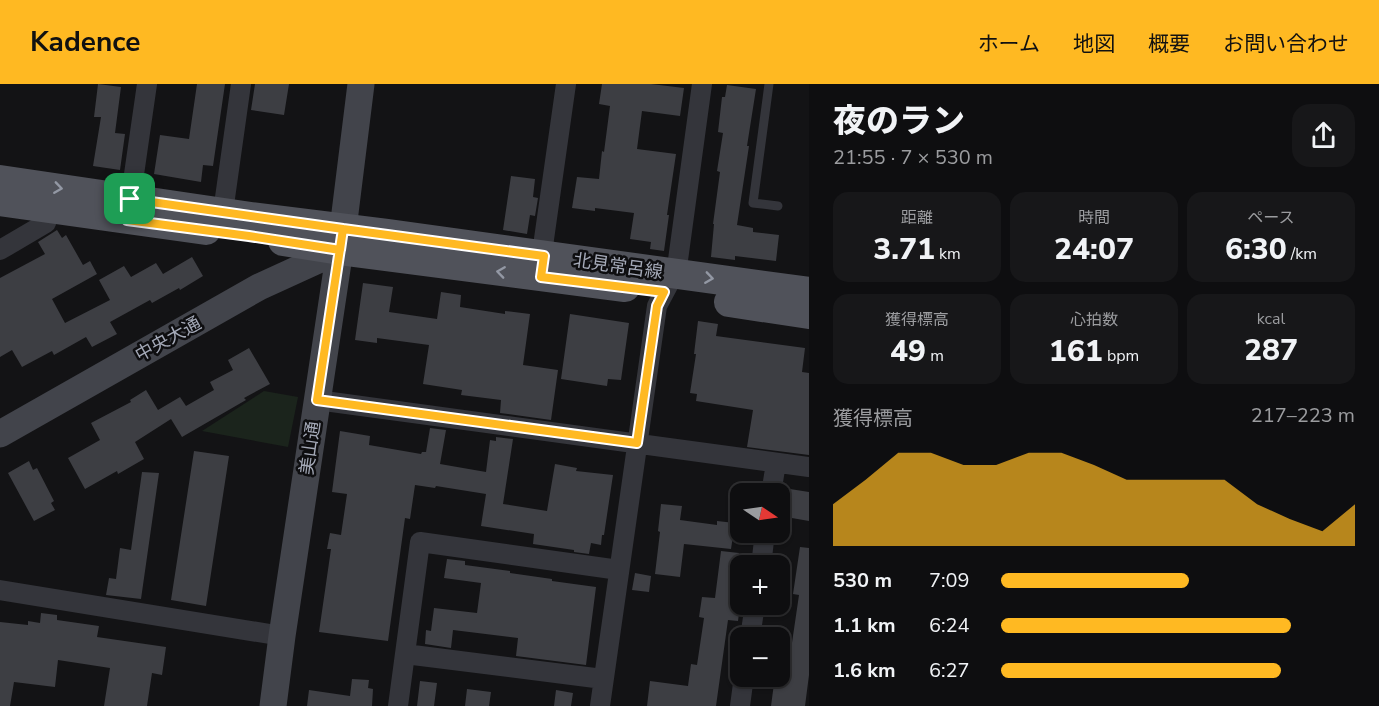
<!DOCTYPE html>
<html lang="ja">
<meta charset="utf-8">
<style>
:root{--surface:#0e0e10;--page:#171719;--text:#f1f3f6;--muted:#9b9c9f;--line:#2e2e30;--accent:#ffb922}
body{margin:0;font-family:"Nunito Sans","Noto Sans JP",sans-serif;background:var(--page);color:var(--text);height:100vh;display:flex;flex-direction:column;font-size:22px;white-space:nowrap}
*{box-sizing:border-box;margin:0}
p{font-size:20px;color:var(--muted)}
.icon{flex:none;width:33px;height:33px;fill:none;stroke:currentColor;stroke-width:2;stroke-linecap:round;stroke-linejoin:round}
.map{position:relative;flex:1;overflow:hidden}
.sheet{display:flex;flex-direction:column;background:var(--surface);width:570px}
.sheet>*{flex:none}
.needle{width:39px;rotate:103deg}
.controls{position:absolute;left:730px;top:399px;display:grid;gap:12px}
.controls a{display:grid;place-items:center;width:60px;height:60px;border-radius:12px;background:var(--surface);box-shadow:0 2px 4px #0004,0 0 0 2px var(--line);font-size:30px}
.pin{position:absolute;display:grid;place-items:center;width:51px;height:51px;color:#fff;margin:-26px;border-radius:12px;box-shadow:0 3px 9px #0006}
.round{display:grid;place-items:center;flex:none;width:63px;height:63px;border-radius:18px;background:var(--page)}
.overview{display:flex;align-items:center;justify-content:space-between;height:102px;padding:0 24px}
h1{font-size:33px;font-weight:800;line-height:45px}
.metrics{display:grid;grid-template-columns:repeat(3,1fr);gap:9px;height:102px;padding:6px 24px}
.metrics div{display:grid;align-content:center;border-radius:15px;background:var(--page);text-align:center}
.metrics b{font-size:30px;font-weight:800}
.metrics small{font-size:16px;font-weight:400}
.metrics p{font-size:16px}
.chart{height:168px;padding:12px 24px}
.chart p{display:flex;justify-content:space-between}
.chart svg{width:100%;height:108px;margin-top:6px;fill:var(--accent);opacity:.7}
ul{padding:0 24px;list-style:none;font-size:20px}
li{display:grid;grid-template-columns:96px 72px 1fr;align-items:center;height:45px}
li i{height:15px;border-radius:8px;background:var(--accent)}
header{display:flex;align-items:center;gap:36px;box-sizing:border-box;height:84px;padding:0 30px;background:var(--accent);color:#111}
header strong{font-size:28px}
nav{display:flex;gap:33px;margin-inline-start:auto;font-size:21px}
main{display:flex;flex:1;min-height:0}
.map>svg:first-child{display:block}
.green{fill:#1b241c}
.building{fill:#3d3e43}
.lines{fill:none;stroke-linecap:round;stroke-linejoin:round}
.lane{stroke:#34353b;stroke-width:9}
.street{stroke:#34353b;stroke-width:20}
.secondary{stroke:#42444b;stroke-width:27}
.primary{stroke:#50525a;stroke-width:30}
.oneway{stroke:#9398a4}
.route-casing{stroke:#fff;stroke-width:12}
.route{stroke:#ffb922;stroke-width:8}
.labels{text-anchor:middle;dominant-baseline:central;stroke-width:5;stroke-linejoin:round;paint-order:stroke}
.street-label{font-size:18px;fill:#a4a9b7;stroke:#0e0e10}
</style>
<header>
<strong>Kadence</strong>
<nav><a>ホーム</a><a>地図</a><a>概要</a><a>お問い合わせ</a></nav>
</header>
<main>
<div class="map">
<svg width="809" height="622" viewBox="0 0 809 622">
<rect width="100%" height="100%" fill="#131315"/>
<path class="green" d="M 264,307 L 298,313 L 288,363 L 202,347 Z"/>
<path class="building" d="M 98,0 L 121,3 L 115,49 L 125,50 L 120,86 L 93,82 L 101,33 L 94,33 Z
M 197,0 L 225,0 L 213,82 L 203,81 L 201,98 L 154,90 L 160,51 L 189,55 Z
M 255,0 L 289,0 L 284,31 L 251,26 Z
M 602,0 L 651,0 L 684,4 L 680,32 L 642,27 L 637,65 L 676,70 L 667,131 L 669,131 L 664,167 L 650,165 L 651,158 L 630,155 L 634,129 L 595,124 L 595,127 L 572,124 L 577,93 L 599,95 L 602,67 L 604,68 L 610,22 L 599,20 Z
M 727,1 L 756,5 L 747,62 L 749,62 L 737,141 L 753,144 L 753,148 L 779,151 L 776,177 L 735,172 L 735,176 L 711,173 L 714,140 L 713,140 L 720,88 L 717,87 L 723,49 L 718,48 L 722,13 L 725,13 Z
M 511,92 L 535,95 L 533,113 L 538,114 L 535,132 L 530,131 L 527,150 L 503,146 Z
M 57,146 L 62,154 L 66,151 L 83,181 L 90,177 L 97,190 L 52,215 L 65,239 L 110,216 L 99,196 L 124,182 L 131,193 L 156,179 L 163,190 L 192,173 L 203,192 L 180,206 L 179,204 L 152,219 L 150,216 L 110,238 L 117,250 L 92,263 L 86,253 L 54,271 L 52,267 L 22,283 L 12,266 L 0,273 L 0,194 L 45,170 L 38,158 Z
M 363,199 L 393,203 L 389,228 L 437,235 L 441,208 L 461,211 L 460,223 L 505,230 L 505,227 L 530,230 L 523,281 L 558,286 L 551,336 L 500,329 L 501,316 L 461,311 L 462,306 L 423,300 L 429,261 L 377,254 L 377,259 L 355,256 Z
M 570,230 L 629,239 L 621,296 L 608,295 L 607,302 L 561,295 Z
M 698,237 L 718,240 L 716,252 L 805,264 L 802,288 L 809,289 L 809,371 L 747,363 L 753,326 L 696,317 L 697,310 L 690,309 L 696,270 L 694,270 Z
M 249,264 L 270,300 L 244,314 L 246,316 L 182,353 L 171,335 L 135,358 L 144,375 L 118,390 L 117,387 L 85,405 L 68,374 L 100,356 L 91,339 L 131,318 L 130,316 L 146,306 L 158,326 L 180,313 L 186,322 L 214,306 L 210,298 L 233,286 L 228,276 Z
M 430,344 L 446,346 L 440,380 L 486,388 L 490,356 L 496,357 L 496,353 L 513,355 L 503,420 L 547,427 L 555,380 L 577,384 L 576,387 L 613,391 L 604,451 L 602,451 L 601,461 L 591,459 L 589,470 L 574,468 L 574,466 L 533,460 L 534,450 L 481,442 L 486,410 L 436,402 L 435,404 L 415,401 L 410,435 L 405,434 L 388,557 L 319,548 L 331,465 L 327,465 L 330,449 L 341,451 L 347,410 L 332,408 L 340,347 L 370,352 L 369,361 L 421,370 L 422,368 L 426,368 Z
M 194,367 L 229,372 L 206,522 L 171,516 Z
M 29,377 L 33,386 L 37,384 L 54,417 L 51,419 L 55,426 L 34,437 L 8,389 Z
M 142,388 L 159,389 L 141,515 L 106,511 L 109,494 L 116,495 L 120,464 L 131,466 Z
M 790,405 L 809,408 L 809,437 L 786,433 Z
M 661,420 L 682,422 L 680,436 L 717,441 L 717,437 L 735,439 L 731,465 L 684,460 L 680,493 L 655,490 L 660,448 L 658,447 Z
M 800,463 L 809,464 L 809,591 L 805,622 L 771,622 L 775,592 L 780,592 L 780,585 L 788,586 L 799,511 L 793,510 Z
M 721,467 L 739,469 L 733,521 L 740,522 L 738,537 L 728,536 L 716,622 L 647,622 L 650,597 L 688,602 L 691,580 L 697,581 L 704,534 L 699,533 L 702,513 L 715,514 Z
M 447,475 L 465,477 L 465,481 L 510,487 L 510,489 L 552,495 L 552,497 L 596,503 L 586,581 L 516,572 L 518,554 L 453,546 L 451,564 L 425,560 L 426,546 L 431,547 L 434,524 L 477,529 L 481,499 L 444,494 Z
M 635,489 L 651,492 L 649,508 L 632,506 Z
M 41,529 L 57,531 L 57,536 L 99,542 L 97,553 L 166,563 L 162,591 L 152,589 L 147,622 L 104,622 L 110,584 L 58,576 L 55,603 L 14,598 L 10,622 L 0,622 L 0,538 L 28,541 L 28,537 L 40,539 Z
M 352,595 L 369,596 L 368,604 L 373,605 L 372,622 L 307,622 L 309,606 L 350,612 Z
M 420,597 L 437,599 L 434,622 L 417,622 Z
M 467,605 L 491,608 L 489,622 L 465,622 Z
M 556,606 L 573,609 L 571,622 L 554,622 Z"/>
<g class="lines">
<path class="lane" d="M 769,0 L 753,119 L 778,122"/>
<path class="street" d="M 129,125 L 147,0
M 223,128 L 241,0
M 0,166 L 46,139 L 50,124
M 542,182 L 544,155 L 566,0
M 317,316 L 809,383
M 771,410 L 776,379
M 761,482 L 765,448
M 0,506 L 282,552
M 750,554 L 755,520
M 405,570 L 603,595
M 398,622 L 420,458 L 619,486
M 600,622 L 657,222 L 674,190 L 678,176 L 702,0
M 740,622 L 744,592"/>
<path class="secondary" d="M 0,350 L 259,203 L 340,166
M 273,622 L 282,552 L 343,145 L 361,0"/>
<path class="primary" d="M 0,96 L 251,133 L 387,150 L 809,208
M 0,117 L 206,146
M 283,157 L 340,166 L 625,203
M 729,218 L 809,230"/>
</g>
<defs><path id="oneway-chevron" d="M-2-3.5L2.5 0L-2 3.5" fill="none" stroke-width="1.6" stroke-linecap="round" stroke-linejoin="round" transform="scale(1.5)"/></defs>
<g class="oneway">
<use href="#oneway-chevron" transform="translate(58 104) rotate(8)"/>
<use href="#oneway-chevron" transform="translate(501 188) rotate(-172)"/>
<use href="#oneway-chevron" transform="translate(709 194) rotate(8)"/>
</g>
<g class="lines">
<defs>
<path id="route" d="M 130,115 L 343,145 L 317,316 L 637,359 L 657,222 L 664,208 L 541,193 L 544,172 L 343,145 L 340,166 L 249,152 L 127,136 L 130,115"/>
</defs>
<use href="#route" class="route-casing"/>
<use href="#route" class="route"/>
</g>
<g class="labels">
<g class="street-label">
<text transform="translate(618 182) rotate(8)">北見常呂線</text>
<text transform="translate(168 255) rotate(-29)">中央大通</text>
<text transform="translate(310 364) rotate(-82)">美山通</text>
</g>
</g>
</svg>
<div class="controls">
<a><svg class="needle" viewBox="-14 -14 28 28"><path d="M0-13l5 13h-10z" fill="#e53935"/><path d="M0 13l5-13h-10z" fill="#9b9c9f"/></svg></a>
<a>+</a>
<a>−</a>
</div>
<div class="pin" style="left:130px;top:115px;background:#1e9e55"><svg class="icon" aria-label="arrive" viewBox="0 0 24 24"><path d="M6 21V4h12l-3 4 3 4H6"/></svg></div>
</div>
<section class="sheet">
<div class="overview"><div><h1>夜のラン</h1><p>21:55 · 7 × 530 m</p></div><a class="round"><svg class="icon" aria-label="share" viewBox="0 0 24 24"><path d="M12 15V3M7 8l5-5 5 5M5 13v7h14v-7"/></svg></a></div>
<div class="metrics">
<div><p>距離</p><b>3.71<small> km</small></b></div>
<div><p>時間</p><b>24:07</b></div>
<div><p>ペース</p><b>6:30<small> /km</small></b></div>
</div>
<div class="metrics">
<div><p>獲得標高</p><b>49<small> m</small></b></div>
<div><p>心拍数</p><b>161<small> bpm</small></b></div>
<div><p>kcal</p><b>287</b></div>
</div>
<div class="chart"><p><span>獲得標高</span>217–223 m</p>
<svg viewBox="0 0 160 44" preserveAspectRatio="none"><path d="M0 44V27L10 17L20 6L30 6L40 11L50 11L60 6L70 6L80 11L90 17L100 17L110 17L120 17L130 27L140 33L150 38L160 27V44z"/></svg>
</div>
<ul>
<li><b>530 m</b>7:09<i style="width:53%"></i></li>
<li><b>1.1 km</b>6:24<i style="width:82%"></i></li>
<li><b>1.6 km</b>6:27<i style="width:79%"></i></li>
</ul>
</section>
</main>
